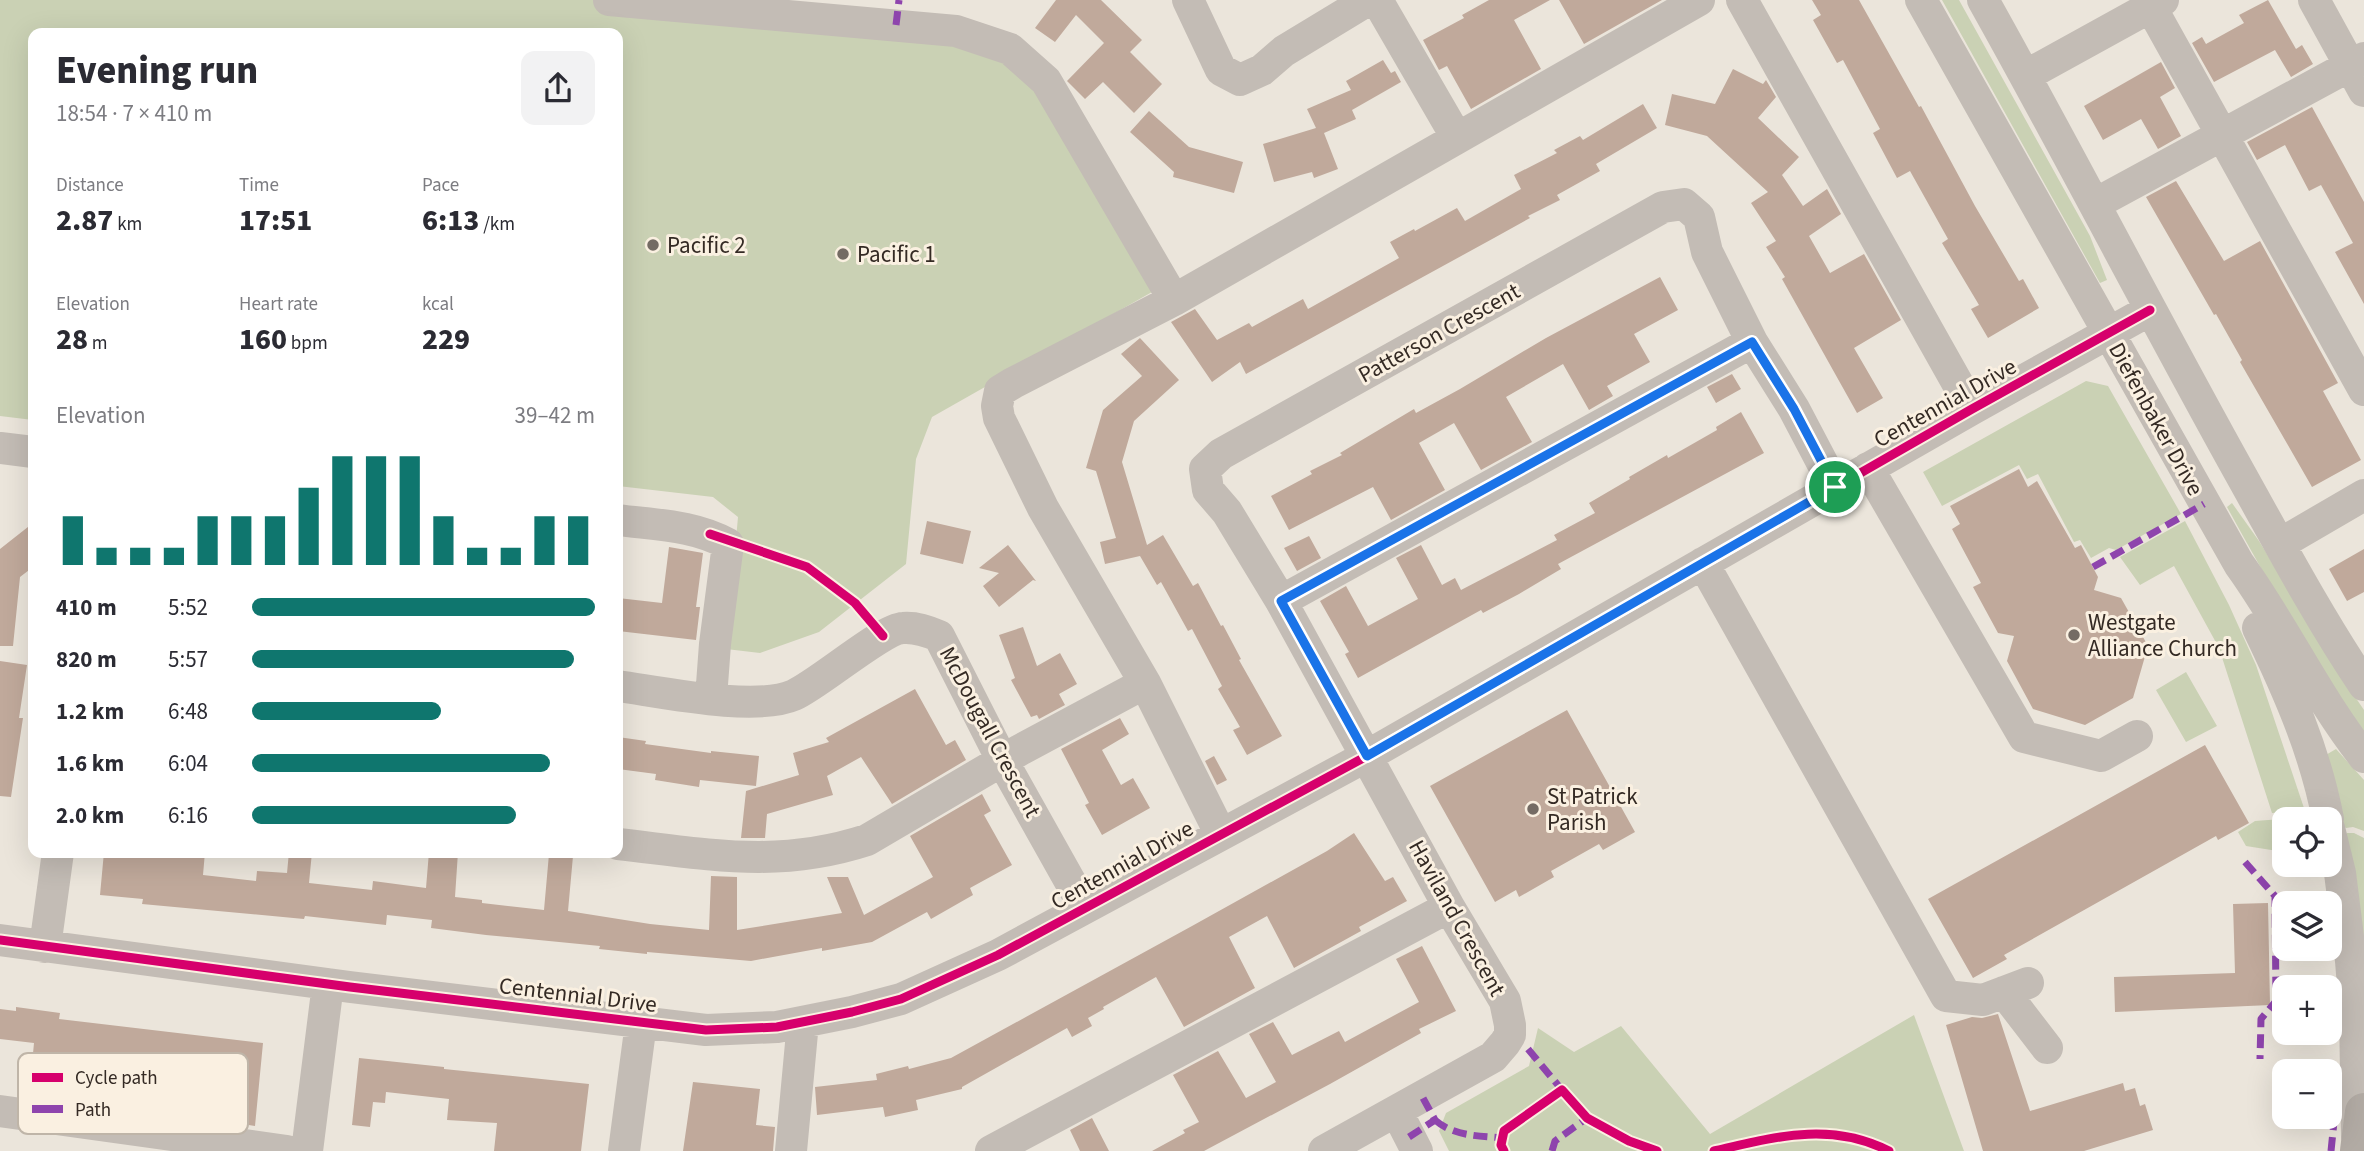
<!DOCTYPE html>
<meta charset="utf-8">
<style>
:root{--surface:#fff;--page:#f2f2f3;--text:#2b2b33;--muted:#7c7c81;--accent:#0f766e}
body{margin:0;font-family:"Source Sans 3",sans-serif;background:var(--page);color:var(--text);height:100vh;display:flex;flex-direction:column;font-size:26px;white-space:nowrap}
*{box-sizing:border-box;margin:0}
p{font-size:23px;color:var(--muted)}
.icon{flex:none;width:38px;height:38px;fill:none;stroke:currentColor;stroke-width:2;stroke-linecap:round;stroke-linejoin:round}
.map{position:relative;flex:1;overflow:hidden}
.drawer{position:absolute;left:28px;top:28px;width:595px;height:830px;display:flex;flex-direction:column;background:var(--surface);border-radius:14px;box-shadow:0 7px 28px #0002}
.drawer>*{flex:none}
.fabs{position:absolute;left:2272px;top:807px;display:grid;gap:14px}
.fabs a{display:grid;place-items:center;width:70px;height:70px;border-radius:14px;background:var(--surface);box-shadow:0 7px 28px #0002;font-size:35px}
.pin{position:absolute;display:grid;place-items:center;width:60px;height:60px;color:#fff;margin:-30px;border:4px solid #fff;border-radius:50%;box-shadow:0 2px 7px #0007}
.round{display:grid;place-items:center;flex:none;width:74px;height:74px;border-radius:14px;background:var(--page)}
.summary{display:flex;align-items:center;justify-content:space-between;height:119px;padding:0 28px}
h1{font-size:38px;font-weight:800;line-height:52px}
.figures{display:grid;grid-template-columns:repeat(3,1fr);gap:10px;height:119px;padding:7px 28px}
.figures div{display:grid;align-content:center}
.figures b{font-size:30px;font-weight:800}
.figures small{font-size:19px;font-weight:400}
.figures p{font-size:19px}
.chart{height:196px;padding:14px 28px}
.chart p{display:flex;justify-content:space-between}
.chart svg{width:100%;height:126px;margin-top:7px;stroke:var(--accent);stroke-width:6}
ul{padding:0 28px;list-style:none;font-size:23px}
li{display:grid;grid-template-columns:112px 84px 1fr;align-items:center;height:52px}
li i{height:18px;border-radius:9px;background:var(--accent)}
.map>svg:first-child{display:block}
.green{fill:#cad1b4}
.building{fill:#c0a99b}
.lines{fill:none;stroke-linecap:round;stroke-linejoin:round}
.minor{stroke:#c3bcb5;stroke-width:32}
.major{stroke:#b2aba4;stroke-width:38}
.quiet{stroke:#8e44ad;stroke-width:7;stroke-dasharray:14 7;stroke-linecap:butt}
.cycleway-casing{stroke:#faf0e1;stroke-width:13}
.cycleway{stroke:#d6006c;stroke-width:9}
.route-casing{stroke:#fff;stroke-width:14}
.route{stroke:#1a73e8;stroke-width:9}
.poi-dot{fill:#746b64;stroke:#faf0e1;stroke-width:2.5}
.labels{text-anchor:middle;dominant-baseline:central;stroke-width:6;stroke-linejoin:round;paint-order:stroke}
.poi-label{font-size:23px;fill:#342a24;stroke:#faf0e1;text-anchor:start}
.street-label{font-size:23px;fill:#342a24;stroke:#faf0e1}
.key{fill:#faf0e1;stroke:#bfb5a8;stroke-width:2}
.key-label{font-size:19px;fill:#342a24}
</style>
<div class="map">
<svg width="2364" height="1151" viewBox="0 0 2364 1151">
<rect width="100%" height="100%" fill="#ebe5db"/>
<path class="green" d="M 0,0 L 642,0 L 953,33 L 1031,69 L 1159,288 L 932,417 L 916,459 L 906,564 L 819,632 L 760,653 L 726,649 L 738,517 L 713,497 L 618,486 L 618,33 L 33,33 L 33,420 L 0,416 Z
M 1942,0 L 1959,0 L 2090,236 L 2107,280 L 2100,283 Z
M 2086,381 L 2108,386 L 2181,514 L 2116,550 L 2109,548 L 2091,558 L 2080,540 L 2074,542 L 2038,474 L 2027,479 L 2019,465 L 1942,506 L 1923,472 Z
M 2232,503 L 2259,541 L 2345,682 L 2364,710 L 2364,738 C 2314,664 2270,585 2227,507 Z
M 2185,521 L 2229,605 L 2256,665 L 2305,811 L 2272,813 L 2219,648 L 2174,566 L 2140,585 L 2120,557 Z
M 2186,672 L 2217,726 L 2186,742 L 2156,690 Z
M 2336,749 L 2364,780 L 2364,831 L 2353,827 L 2346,828 L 2339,823 L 2324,756 Z
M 2307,817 L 2307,819 L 2284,819 L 2284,852 L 2246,846 L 2238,832 L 2255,821 Z
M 2347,833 L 2354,833 L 2364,838 L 2364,990 L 2343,839 Z
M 1914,1015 L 1964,1151 L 1449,1151 L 1439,1131 L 1446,1113 L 1529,1066 L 1538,1028 L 1574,1052 L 1621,1026 L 1710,1134 Z"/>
<path class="building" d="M 1056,0 L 1101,0 L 1142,40 L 1130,52 L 1162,84 L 1134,113 L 1103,82 L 1085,99 L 1067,81 L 1104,43 L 1076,15 L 1055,42 L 1035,28 Z
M 1489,0 L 1550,0 L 1514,20 L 1541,69 L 1471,109 L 1447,66 L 1439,70 L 1423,40 L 1464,18 L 1462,15 Z
M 1559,0 L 1662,0 L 1584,44 Z
M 1812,0 L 1859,0 L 1919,107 L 1921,106 L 1975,206 L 2019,281 L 2023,279 L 2039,308 L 1988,338 L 1971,309 L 1979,305 L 1942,243 L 1948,239 L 1910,171 L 1897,178 L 1873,133 L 1880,129 L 1843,60 L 1837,63 L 1813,20 L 1821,15 Z
M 2268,0 L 2296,49 L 2302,45 L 2313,64 L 2291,77 L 2275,50 L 2214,82 L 2192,43 L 2202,37 L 2206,44 L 2244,23 L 2239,15 Z
M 1383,60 L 1391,73 L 1395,71 L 1401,82 L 1352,110 L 1356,119 L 1324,133 L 1338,169 L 1314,178 L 1312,172 L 1274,182 L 1263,144 L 1316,128 L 1307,109 L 1351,90 L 1346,81 Z
M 2161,62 L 2175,88 L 2160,97 L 2181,136 L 2158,149 L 2141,119 L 2103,140 L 2084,106 Z
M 1733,69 L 1763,84 L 1766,80 L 1776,97 L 1758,118 L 1799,157 L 1782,175 L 1803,206 L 1827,189 L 1841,214 L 1809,236 L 1830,273 L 1864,254 L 1901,320 L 1854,348 L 1883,398 L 1857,413 L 1782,279 L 1785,277 L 1766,247 L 1776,241 L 1751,203 L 1768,192 L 1707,136 L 1665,125 L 1672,94 L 1715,104 Z
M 1643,104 L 1657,128 L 1596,164 L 1600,171 L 1557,195 L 1560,200 L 1528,216 L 1530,218 L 1494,238 L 1246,374 L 1240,362 L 1212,382 L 1171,322 L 1195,309 L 1217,340 L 1249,323 L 1252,327 L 1303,299 L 1308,309 L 1399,258 L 1390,242 L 1414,229 L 1415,231 L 1457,208 L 1465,221 L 1521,189 L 1514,175 L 1557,153 L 1554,150 L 1580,136 L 1583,140 Z
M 2312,107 L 2364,202 L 2364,304 L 2335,252 L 2353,243 L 2321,185 L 2309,191 L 2285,145 L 2257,160 L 2247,142 Z
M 1149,111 L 1189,147 L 1243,162 L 1234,193 L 1173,177 L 1174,172 L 1130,132 Z
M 2176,181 L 2224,261 L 2260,241 L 2338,383 L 2323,391 L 2361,460 L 2312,487 L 2240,362 L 2242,360 L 2216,314 L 2214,315 L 2146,197 Z
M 1660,277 L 1678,310 L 1634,334 L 1650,362 L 1607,386 L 1613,396 L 1589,410 L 1563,364 L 1506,397 L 1532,442 L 1481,470 L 1454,423 L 1419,443 L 1445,490 L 1391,520 L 1373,487 L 1289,530 L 1271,496 L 1312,474 L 1310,471 L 1342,455 L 1340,453 L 1414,409 L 1416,413 L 1460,389 L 1546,338 Z
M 1140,338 L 1179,380 L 1134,421 L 1122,462 L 1147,545 L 1163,535 L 1193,586 L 1198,583 L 1221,626 L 1223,625 L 1241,659 L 1239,660 L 1282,736 L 1247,755 L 1233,730 L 1240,727 L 1218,689 L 1222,686 L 1192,629 L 1188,631 L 1161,582 L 1157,585 L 1140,556 L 1105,564 L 1100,542 L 1116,538 L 1096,471 L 1086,468 L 1103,410 L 1142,376 L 1121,354 Z
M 1732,374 L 1741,389 L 1716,403 L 1707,387 Z
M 1741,412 L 1764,453 L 1558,564 L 1561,569 L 1519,594 L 1483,613 L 1481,610 L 1358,678 L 1345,654 L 1349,652 L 1320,601 L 1346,586 L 1368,626 L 1418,599 L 1396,558 L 1421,545 L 1442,585 L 1455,578 L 1461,590 L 1557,540 L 1554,535 L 1595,513 L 1589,503 L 1630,479 L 1629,477 L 1667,455 L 1668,458 L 1717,430 L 1716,427 Z
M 2019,469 L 2028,487 L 2037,481 L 2075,548 L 2081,545 L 2098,577 L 2094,590 L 2121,598 L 2148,646 L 2133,698 L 2085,725 L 2033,709 L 2007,661 L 2014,636 L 1998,633 L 1973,587 L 1981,583 L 1952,529 L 1960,524 L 1950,506 Z
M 927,521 L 971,531 L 963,564 L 920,554 Z
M 33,523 L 33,567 L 20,577 L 13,646 L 0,646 L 0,549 Z
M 1309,536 L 1321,558 L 1297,571 L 1284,548 Z
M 1008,545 L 1036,581 L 1033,580 L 999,607 L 983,586 L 999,573 L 979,568 Z
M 669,547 L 703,553 L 696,607 L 700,607 L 696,640 L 618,631 L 618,598 L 662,603 Z
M 2364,549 L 2364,592 L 2347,601 L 2329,569 Z
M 1023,627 L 1037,666 L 1060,653 L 1077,684 L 1059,694 L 1065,705 L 1039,719 L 1037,715 L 1031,717 L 1011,680 L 1015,678 L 999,635 Z
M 0,661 L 27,665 L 19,718 L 23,718 L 11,797 L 0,796 Z
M 915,689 L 946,745 L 955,740 L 966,760 L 892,804 L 861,757 L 827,776 L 833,795 L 767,814 L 765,838 L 741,838 L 746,791 L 799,775 L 793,753 L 829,742 L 826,738 Z
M 1567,710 L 1635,832 L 1603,850 L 1599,844 L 1551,871 L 1554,877 L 1519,897 L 1516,890 L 1495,902 L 1430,786 Z
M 1120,718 L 1129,734 L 1102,750 L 1121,785 L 1133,778 L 1150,808 L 1102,835 L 1085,805 L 1089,803 L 1061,749 Z
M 618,737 L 646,741 L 645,744 L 711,753 L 711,751 L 759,756 L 756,786 L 700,780 L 699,787 L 655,780 L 656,774 L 618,769 Z
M 2205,745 L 2249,823 L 2218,840 L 2216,836 L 2004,955 L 2007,959 L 1973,978 L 1928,899 Z
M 1214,756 L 1227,780 L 1217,785 L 1205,761 Z
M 982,794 L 991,811 L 984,815 L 1012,865 L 970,888 L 973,895 L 931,919 L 927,912 L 872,942 L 822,951 L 822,948 L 751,961 L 647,952 L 647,954 L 599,949 L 600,946 L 486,935 L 431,928 L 432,920 L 387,915 L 386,925 L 305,916 L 304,919 L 142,904 L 143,899 L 100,895 L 104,852 L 205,852 L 203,875 L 256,881 L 257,871 L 287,873 L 289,852 L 312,852 L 309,883 L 372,890 L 373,881 L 426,888 L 429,852 L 458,852 L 455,897 L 482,900 L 482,903 L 544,910 L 549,854 L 573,856 L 568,911 L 650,924 L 709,930 L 711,876 L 737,877 L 737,930 L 842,913 L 827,877 L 848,877 L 864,915 L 933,877 L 910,836 Z
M 1354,833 L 1385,881 L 1393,877 L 1407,901 L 1359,927 L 1361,931 L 1294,968 L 1267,916 L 1229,937 L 1255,988 L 1184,1027 L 1156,977 L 1103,1007 L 1104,1009 L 1088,1018 L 1092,1026 L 1072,1037 L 1067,1028 L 962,1087 L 962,1089 L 916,1100 L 918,1110 L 885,1117 L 883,1107 L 817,1115 L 815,1087 L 877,1080 L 876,1074 L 908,1066 L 909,1069 L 951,1058 L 1192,926 L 1327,851 Z
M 2268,903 L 2270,1005 L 2115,1012 L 2114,977 L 2235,973 L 2233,904 Z
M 1422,946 L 1456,1011 L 1419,1029 L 1421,1033 L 1330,1084 L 1204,1151 L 1152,1151 L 1185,1133 L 1183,1130 L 1199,1122 L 1173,1075 L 1218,1051 L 1246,1098 L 1276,1082 L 1249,1034 L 1273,1022 L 1292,1055 L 1339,1031 L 1345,1042 L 1419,1002 L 1396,959 Z
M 16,1007 L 60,1013 L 59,1019 L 263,1043 L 255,1126 L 198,1117 L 205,1071 L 180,1069 L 181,1062 L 113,1055 L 108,1107 L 29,1096 L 34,1043 L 0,1039 L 0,1009 L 16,1011 Z
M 1998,1014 L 2030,1111 L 2123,1083 L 2125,1091 L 2135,1088 L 2140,1106 L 2145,1104 L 2153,1130 L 2084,1151 L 1983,1151 L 1946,1025 L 1972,1017 L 1982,1018 Z
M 359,1058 L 444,1067 L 444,1069 L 589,1084 L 581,1151 L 494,1151 L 497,1123 L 447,1120 L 449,1099 L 386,1092 L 385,1103 L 373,1102 L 370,1127 L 352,1125 Z
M 693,1082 L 760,1089 L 756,1125 L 775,1127 L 773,1151 L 683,1151 Z
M 1092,1118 L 1109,1151 L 1080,1151 L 1070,1130 Z"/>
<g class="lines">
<path class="minor" d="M 609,0 L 956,31 L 1010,49 L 1046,81 L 1174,300
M 1188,0 L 1221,70 L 1240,80 L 1262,70 L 1284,51 L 1368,0
M 1377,0 L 1457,138
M 1742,0 L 1972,409
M 1921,0 L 2239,564 C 2284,626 2316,696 2364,757
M 1983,0 C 2071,157 2153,317 2241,475 C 2280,545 2319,618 2364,685
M 2147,0 L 2364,390
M 2314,0 L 2364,91
M 2025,76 L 2163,0
M 2095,204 L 2364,58
M 0,448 L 33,452
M 1868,468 L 2024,737 L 2101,756 L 2137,736
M 618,520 C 656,525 694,525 728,544 L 715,644 L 711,698
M 2280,544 L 2364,495
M 1703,563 L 1946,996 L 1983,1000 L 2028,983
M 1281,601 L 1752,342
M 2258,628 C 2288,690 2315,751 2328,819
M 618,686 C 661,692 756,712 794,695 C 819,684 882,629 903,628 C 916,627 927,631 939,636 L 1002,760 L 1085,908
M 2329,828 L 2340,873 L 2351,961 L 2355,1011 L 2357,1136
M 1220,833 L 1145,683 L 1043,508 L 999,418 L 997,406 L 1000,391 L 1013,383 L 1174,300 L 1699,0
M 618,844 C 708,854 778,869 867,840 L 1020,750 L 1145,683
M 0,940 L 350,987 L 706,1030 L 777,1027 L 852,1012 L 901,999 L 998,955 L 1367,756 L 1972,409 L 2150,310
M 45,947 L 58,852
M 2004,992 L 2047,1048
M 0,1111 L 287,1151
M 1397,1112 L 1417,1151
M 307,1151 L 328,984
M 624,1151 L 641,1023
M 791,1151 L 803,1022
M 991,1151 L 1449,907
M 1324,1151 L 1493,1057 L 1505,1043 L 1510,1035 L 1510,1025 L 1505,1001 L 1449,907 L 1281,601 L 1227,512 L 1208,490 L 1205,469 L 1221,454 L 1663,207 L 1684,204 L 1699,217 L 1707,252 L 1752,342 L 1794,409 L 1835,487"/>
<path class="major" d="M 2359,1151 L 2364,1112"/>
<path class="quiet" d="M 896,25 L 899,0
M 2093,567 L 2204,504
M 2245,862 L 2275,896 L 2276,1001 L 2261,1019 L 2260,1059
M 1528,1049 L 1562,1090
M 1435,1120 C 1453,1136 1479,1136 1503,1138
M 1409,1137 L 1435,1120 L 1423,1098
M 1552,1151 L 1555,1141 L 1587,1118
M 2331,1151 L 2336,1102"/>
<defs>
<path id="cycleway" d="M 710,534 L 807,567 L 855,603 L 883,636
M 0,940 L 350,987 L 706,1030 L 777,1027 L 852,1012 L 901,999 L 998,955 L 1367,756 L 1972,409 L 2150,310
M 1504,1151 L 1501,1145 L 1504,1131 L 1562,1090 L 1587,1118 L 1629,1141 L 1657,1151
M 1714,1151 C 1775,1137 1830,1121 1889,1151"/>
</defs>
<use href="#cycleway" class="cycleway-casing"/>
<use href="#cycleway" class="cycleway"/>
</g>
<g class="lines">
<defs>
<path id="route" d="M 1752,342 L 1794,409 L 1835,487 L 1367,756 L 1281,601 Z"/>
</defs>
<use href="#route" class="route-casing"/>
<use href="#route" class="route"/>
</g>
<g class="poi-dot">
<circle cx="653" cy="245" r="7"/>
<circle cx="843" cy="254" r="7"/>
<circle cx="2074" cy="635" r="7"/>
<circle cx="1533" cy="809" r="7"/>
</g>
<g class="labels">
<g class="poi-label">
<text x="667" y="245">Pacific 2</text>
<text x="857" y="254">Pacific 1</text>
<text x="2088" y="622">Westgate<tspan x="2088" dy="26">Alliance Church</tspan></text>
<text x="1547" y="796">St Patrick<tspan x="1547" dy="26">Parish</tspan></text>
</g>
<g class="street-label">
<text transform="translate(1439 333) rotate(-29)">Patterson Crescent</text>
<text transform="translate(1945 403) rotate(-29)">Centennial Drive</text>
<text transform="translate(2156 419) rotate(61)">Diefenbaker Drive</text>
<text transform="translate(990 732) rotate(62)">McDougall Crescent</text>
<text transform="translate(1122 865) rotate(-29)">Centennial Drive</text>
<text transform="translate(1457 918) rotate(61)">Haviland Crescent</text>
<text transform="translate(578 995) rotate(7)">Centennial Drive</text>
</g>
</g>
<rect x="18" y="1053" width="230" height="81" rx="10" class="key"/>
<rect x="32" y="1073" width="31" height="9" fill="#d6006c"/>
<rect x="32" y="1105" width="31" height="8" fill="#8e44ad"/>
<g class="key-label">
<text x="75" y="1084">Cycle path</text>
<text x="75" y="1116">Path</text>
</g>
</svg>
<div class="fabs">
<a><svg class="icon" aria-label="locate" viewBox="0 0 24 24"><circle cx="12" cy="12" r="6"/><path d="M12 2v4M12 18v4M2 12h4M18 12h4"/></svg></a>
<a><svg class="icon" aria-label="layers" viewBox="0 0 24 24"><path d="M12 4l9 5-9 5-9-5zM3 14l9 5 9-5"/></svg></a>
<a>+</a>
<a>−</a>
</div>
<div class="pin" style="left:1835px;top:487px;background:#1e9e55"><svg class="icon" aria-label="arrive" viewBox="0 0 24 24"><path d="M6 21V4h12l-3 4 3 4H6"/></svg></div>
<section class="drawer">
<div class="summary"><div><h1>Evening run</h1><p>18:54 · 7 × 410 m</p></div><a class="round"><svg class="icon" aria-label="share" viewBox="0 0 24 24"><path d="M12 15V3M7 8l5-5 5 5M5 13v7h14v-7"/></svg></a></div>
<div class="figures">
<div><p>Distance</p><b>2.87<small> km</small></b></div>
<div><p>Time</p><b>17:51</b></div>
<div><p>Pace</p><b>6:13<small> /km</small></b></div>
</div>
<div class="figures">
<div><p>Elevation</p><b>28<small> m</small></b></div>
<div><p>Heart rate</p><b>160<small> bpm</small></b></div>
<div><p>kcal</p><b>229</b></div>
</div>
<div class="chart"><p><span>Elevation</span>39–42 m</p>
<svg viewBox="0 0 160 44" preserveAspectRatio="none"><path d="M5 44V27M15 44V38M25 44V38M35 44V38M45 44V27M55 44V27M65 44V27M75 44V17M85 44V6M95 44V6M105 44V6M115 44V27M125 44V38M135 44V38M145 44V27M155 44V27"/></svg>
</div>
<ul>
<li><b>410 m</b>5:52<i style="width:100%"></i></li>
<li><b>820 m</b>5:57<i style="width:94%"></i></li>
<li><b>1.2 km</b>6:48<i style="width:55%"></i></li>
<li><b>1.6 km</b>6:04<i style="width:87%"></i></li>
<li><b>2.0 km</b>6:16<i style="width:77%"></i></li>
</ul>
</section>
</div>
